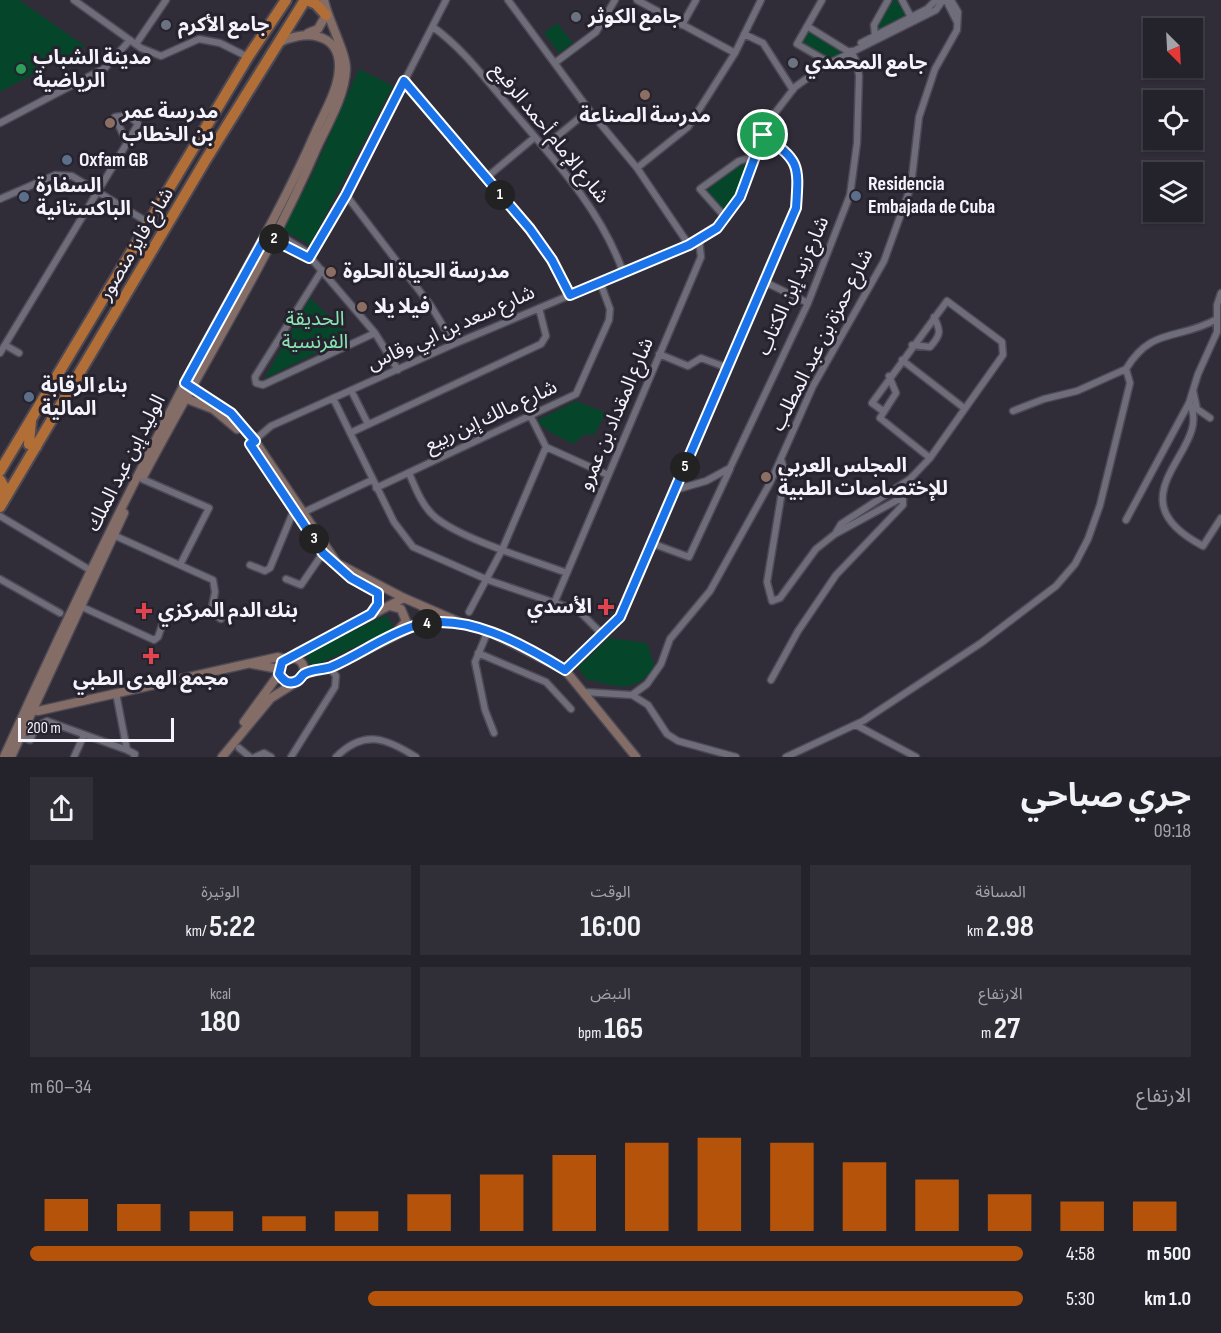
<!DOCTYPE html>
<html lang="ar">
<meta charset="utf-8">
<style>
:root{--surface:#24222b;--page:#302f37;--text:#f1f3f6;--muted:#a3a4a9;--line:#413f47;--accent:#b45309}
body{margin:0;font-family:"Sofia Sans Condensed","Noto Sans Arabic",sans-serif;background:var(--page);color:var(--text);direction:rtl;height:100vh;display:flex;flex-direction:column;font-size:22px;white-space:nowrap}
*{box-sizing:border-box;margin:0}
p{font-size:20px;color:var(--muted)}
.icon{flex:none;width:33px;height:33px;fill:none;stroke:currentColor;stroke-width:2;stroke-linecap:round;stroke-linejoin:round}
.map{position:relative;height:757px;overflow:hidden;direction:ltr}
.side{display:flex;flex-direction:column;background:var(--surface);flex:1}
.side>*{flex:none}
.needle{width:39px;rotate:156deg}
.tools{position:absolute;left:1143px;top:18px;display:grid;gap:12px}
.tools a{display:grid;place-items:center;width:60px;height:60px;border-radius:0px;background:var(--surface);box-shadow:0 2px 4px #0004,0 0 0 2px var(--line);font-size:30px}
.scale{position:absolute;left:18px;bottom:15px;width:156px;box-sizing:border-box;padding-left:6px;border:3px solid #f5f3fc;border-top:0;font-size:16px;line-height:21px;white-space:nowrap;color:#f5f3fc;-webkit-text-stroke:4px #26232f;paint-order:stroke}
.pin{position:absolute;display:grid;place-items:center;width:51px;height:51px;color:#fff;margin:-26px;border:3px solid #fff;border-radius:50%;box-shadow:0 2px 6px #0007}
.km{position:absolute;width:30px;height:30px;margin:-15px;border-radius:50%;background:#222;color:#fff;font-size:16px;line-height:30px;text-align:center}
.round{display:grid;place-items:center;flex:none;width:63px;height:63px;border-radius:0px;background:var(--page)}
.headline{display:flex;align-items:center;justify-content:space-between;height:102px;padding:0 30px}
h1{font-size:33px;font-weight:700;line-height:45px}
.metrics{display:grid;grid-template-columns:repeat(3,1fr);gap:9px;height:102px;padding:6px 30px}
.metrics div{display:grid;align-content:center;border-radius:0px;background:var(--page);text-align:center}
.metrics b{font-size:30px;font-weight:700}
.metrics small{font-size:16px;font-weight:400}
.metrics p{font-size:16px}
.chart{height:168px;padding:12px 30px}
.chart p{display:flex;justify-content:space-between}
.chart svg{width:100%;height:108px;margin-top:6px;stroke:var(--accent);stroke-width:6}
ul{padding:0 30px;list-style:none;font-size:20px}
li{display:grid;grid-template-columns:96px 72px 1fr;align-items:center;height:45px}
li i{height:15px;border-radius:8px;background:var(--accent)}
.map>svg:first-child{display:block}
.green{fill:#05452a}
.lines{fill:none;stroke-linecap:round;stroke-linejoin:round}
.street-casing{stroke:#4d4a55;stroke-width:9}
.secondary-casing{stroke:#4d4a55;stroke-width:11}
.highway-casing{stroke:#4d4a55;stroke-width:14}
.street{stroke:#706d7b;stroke-width:6}
.secondary{stroke:#846d67;stroke-width:8}
.highway{stroke:#b26e37;stroke-width:10}
.route-casing{stroke:#fff;stroke-width:12}
.route{stroke:#1a73e8;stroke-width:8}
.worship-dot{fill:#6b7280;stroke:#26232f;stroke-width:2}
.leisure-dot{fill:#2e9e5b;stroke:#26232f;stroke-width:2}
.education-dot{fill:#8d6e63;stroke:#26232f;stroke-width:2}
.service-dot{fill:#5c6f8a;stroke:#26232f;stroke-width:2}
.health-dot{fill:#e0444e;stroke:#26232f;stroke-width:2}
.labels{text-anchor:middle;dominant-baseline:central;stroke-width:6;stroke-linejoin:round;paint-order:stroke}
.poi-label{font-size:20px;font-weight:bold;fill:#f5f3fc;stroke:#26232f;text-anchor:start}
.street-label{font-size:20px;fill:#f5f3fc;stroke:#26232f}
.park-label{font-size:20px;fill:#88e6b2;stroke:#26232f}
</style>
<div class="map">
<svg width="1221" height="757" viewBox="0 0 1221 757">
<rect width="100%" height="100%" fill="#302d39"/>
<path class="green" d="M 3,0 L 19,0 L 85,46 L 0,92 L 0,1 Z
M 894,0 L 900,3 L 905,15 L 878,30 L 876,27 Z
M 557,23 L 573,43 L 559,53 L 544,33 Z
M 808,31 L 844,53 L 830,60 L 802,42 Z
M 359,69 L 393,86 L 310,245 L 283,230 L 311,177 Z
M 747,164 L 736,195 L 724,210 L 707,190 L 737,167 Z
M 310,298 L 350,336 L 264,379 Z
M 576,401 L 606,413 L 594,435 L 585,434 L 573,444 L 550,432 L 536,421 Z
M 386,615 L 393,626 L 390,631 L 312,667 L 305,654 Z
M 609,638 L 647,643 L 655,667 C 632,696 618,686 586,679 L 578,667 Z"/>
<g class="lines">
<defs>
<path id="street" d="M 74,0 L 141,48 L 161,56 L 199,39 L 220,43 L 248,57
M 508,0 L 589,110 L 637,168 L 689,245
M 637,0 L 735,53
M 822,0 L 797,44 L 830,63
M 902,0 L 911,17
M 946,0 L 957,22
M 682,25 L 696,0
M 807,26 L 849,52
M 433,27 C 462,48 483,76 506,103 C 550,155 600,207 623,272
M 744,34 L 763,43 L 793,90
M 875,36 L 874,25 L 888,0
M 861,43 L 927,9 L 936,0
M 136,44 L 166,0
M 556,62 L 596,32 L 615,0
M 404,81 L 530,229 L 552,260 L 570,295
M 0,123 L 105,68 L 130,40
M 544,147 L 589,110
M 637,168 L 688,127 L 735,53 L 761,0
M 486,178 L 535,137
M 346,195 L 431,306 L 454,344
M 0,199 L 55,175 L 72,176 L 149,223
M 725,217 L 700,189 L 739,161 L 755,156
M 273,231 L 304,250 L 375,333 L 398,370
M 266,236 L 309,257
M 309,257 L 346,195 L 446,0
M 322,270 L 255,377 L 256,383 L 263,385 L 375,333
M 765,282 L 808,303
M 5,345 L 19,353
M 912,345 L 930,347 C 941,335 941,331 934,317
M 0,353 L 127,143 L 138,124 L 129,115 L 115,117 L 127,143
M 659,354 L 688,366 L 701,358 L 728,368
M 902,360 L 964,408
M 889,376 L 896,393 L 880,418 L 930,458
M 351,390 L 368,424
M 1193,390 L 1197,409 L 1210,418
M 333,398 L 394,522 L 413,547 L 488,580 L 579,611 L 603,635
M 1189,403 C 1216,448 1107,496 1203,546 L 1221,518
M 1013,411 L 1044,399 L 1077,391 L 1126,369
M 530,415 L 546,447 L 608,475
M 350,433 L 541,344 L 546,336 L 539,308
M 250,444 L 271,426 L 454,344 L 689,245 L 717,228 L 740,197 L 768,122 L 795,87 L 824,66 L 936,10 L 943,0
M 781,459 L 785,473 L 767,582 L 772,601 L 780,598 L 816,549 L 835,534 L 841,524 L 910,479 L 930,458 L 1003,355 L 1002,342 L 947,301 L 872,403 L 883,411
M 409,473 C 415,487 422,506 435,517 C 461,539 532,560 567,573
M 142,479 L 209,508 L 180,565
M 376,488 L 576,394 L 609,320 L 610,309 L 600,282
M 675,490 L 706,481 L 730,468 L 808,303 L 850,195 L 857,143 L 859,76 L 857,63 L 851,51
M 302,513 L 372,480
M 0,516 L 90,570
M 1126,520 L 1189,403 L 1198,374 L 1217,332 L 1217,305 L 1221,293
M 111,534 L 213,580 L 215,592 L 211,612 L 221,619
M 651,543 L 689,557 L 730,469
M 250,565 L 265,571 L 270,568 L 294,510
M 0,579 L 60,613
M 286,579 L 301,585 L 323,553
M 555,601 L 701,257 L 699,239
M 80,606 L 154,640 L 158,637 L 166,614
M 469,612 L 502,550 L 546,447
M 488,631 L 475,662 L 485,710 L 494,733
M 478,653 L 546,682 L 571,709
M 565,670 L 620,617 L 797,208 C 799,164 800,161 763,135
M 771,680 L 798,631 L 836,575 L 903,505 L 903,497 L 835,534
M 584,692 L 632,695 L 647,684 L 661,664 L 670,639 L 710,591 L 770,483 L 813,386 L 884,261 L 911,186 L 919,117 L 935,69 L 957,30 L 958,12 L 951,0
M 116,693 L 127,750
M 632,695 L 648,705 L 667,734 L 678,741 L 736,757
M 856,725 L 916,757
M 20,737 L 30,740 L 36,727 L 47,721 L 127,750 L 135,754 L 134,757
M 239,748 L 250,757
M 74,757 L 84,735
M 255,757 L 264,753 L 271,757
M 291,757 L 335,687 L 336,676 L 330,668
M 336,757 C 364,729 386,738 416,757
M 786,757 L 863,721 L 981,643 L 1056,586 L 1075,564 L 1088,539 L 1100,505 L 1130,383 L 1126,369 C 1152,326 1178,341 1217,319"/>
<path id="secondary" d="M 308,33 L 318,29 L 326,15
M 188,385 L 231,413 L 255,441 L 337,563 L 404,598 L 466,625 L 488,631 L 565,670 L 636,757
M 182,397 L 213,409 L 237,429
M 144,475 C 202,365 269,259 318,145 C 329,122 345,95 346,69 C 346,52 328,20 324,0
M 341,569 C 352,579 366,584 378,593 L 377,604 L 371,614
M 390,606 L 401,609 L 406,621 L 396,633
M 416,625 L 424,617 L 424,607
M 293,657 L 297,653 L 404,598
M 252,664 L 279,669
M 294,683 L 284,680 C 266,659 307,647 304,674
M 28,710 L 38,711 L 278,657 L 285,659
M 244,722 L 279,674
M 4,757 C 62,628 123,502 188,377 C 231,294 279,216 316,131 C 325,111 339,88 339,67 C 340,31 302,30 278,43
M 11,757 L 124,513
M 222,757 L 271,698 L 298,681 L 304,674 L 330,668 L 416,625 L 440,623 L 460,624"/>
<path id="highway" d="M 307,0 L 316,4 L 326,15
M 31,420 L 29,444 L 36,447
M 0,471 L 248,57 L 286,0
M 0,480 L 4,487 L 0,495
M 0,507 L 205,161 L 305,0"/>
</defs>
<use href="#street" class="street-casing"/>
<use href="#secondary" class="secondary-casing"/>
<use href="#highway" class="highway-casing"/>
<use href="#street" class="street"/>
<use href="#secondary" class="secondary"/>
<use href="#highway" class="highway"/>
</g>
<g class="lines">
<defs>
<path id="route" d="M 404,81 L 530,229 L 552,260 L 570,295 L 689,245 L 717,228 L 740,197 L 763,135 C 800,161 799,164 796,208 L 620,617 L 565,670 C 524,645 464,610 414,626 C 384,636 359,655 331,667 C 323,670 311,669 304,674 C 300,677 300,681 294,682 C 287,684 283,680 279,674 L 282,662 L 371,614 L 378,604 L 378,593 L 351,578 L 323,553 L 250,444 L 255,441 L 231,413 L 185,383 L 266,236 L 309,258 L 346,195 Z"/>
</defs>
<use href="#route" class="route-casing"/>
<use href="#route" class="route"/>
</g>
<g class="worship-dot">
<circle cx="576" cy="17" r="6"/>
<circle cx="166" cy="25" r="6"/>
<circle cx="793" cy="63" r="6"/>
</g>
<circle class="leisure-dot" cx="21" cy="69" r="6"/>
<g class="education-dot">
<circle cx="645" cy="95" r="6"/>
<circle cx="110" cy="123" r="6"/>
<circle cx="331" cy="272" r="6"/>
<circle cx="362" cy="307" r="6"/>
<circle cx="766" cy="477" r="6"/>
</g>
<g class="service-dot">
<circle cx="67" cy="160" r="6"/>
<circle cx="856" cy="196" r="6"/>
<circle cx="24" cy="197" r="6"/>
<circle cx="29" cy="397" r="6"/>
</g>
<g class="health-dot">
<path d="M603 598h6v6h6v6h-6v6h-6v-6h-6v-6h6z"/>
<path d="M141 602h6v6h6v6h-6v6h-6v-6h-6v-6h6z"/>
<path d="M148 647h6v6h6v6h-6v6h-6v-6h-6v-6h6z"/>
</g>
<g class="labels">
<g class="poi-label">
<text x="588" y="17">جامع الكوثر</text>
<text x="178" y="25">جامع الأكرم</text>
<text x="33" y="58">مدينة الشباب<tspan x="33" dy="23">الرياضية</tspan></text>
<text x="805" y="63">جامع المحمدي</text>
<text x="122" y="112">مدرسة عمر<tspan x="122" dy="23">بن الخطاب</tspan></text>
<text x="645" y="116" text-anchor="middle">مدرسة الصناعة</text>
<text x="79" y="160">Oxfam GB</text>
<text x="868" y="184">Residencia<tspan x="868" dy="23">Embajada de Cuba</tspan></text>
<text x="36" y="186">السفارة<tspan x="36" dy="23">الباكستانية</tspan></text>
<text x="343" y="272">مدرسة الحياة الحلوة</text>
<text x="374" y="307">فيلا يلا</text>
<text x="41" y="386">بناء الرقابة<tspan x="41" dy="23">المالية</tspan></text>
<text x="778" y="466">المجلس العربي<tspan x="778" dy="23">للإختصاصات الطبية</tspan></text>
<text x="592" y="607" text-anchor="end">الأسدي</text>
<text x="158" y="611">بنك الدم المركزي</text>
<text x="151" y="679" text-anchor="middle">مجمع الهدى الطبي</text>
</g>
<g class="street-label">
<text transform="translate(550 133) rotate(51)">شارع الإمام أحمد الرفيع</text>
<text transform="translate(136 244) rotate(-59)">شارع فايز منصور</text>
<text transform="translate(793 286) rotate(-66)">شارع زيد إبن الكتاب</text>
<text transform="translate(451 328) rotate(-24)">شارع سعد بن ابي وقاس</text>
<text transform="translate(822 340) rotate(-63)">شارع حمزة بن عبد المطلب</text>
<text transform="translate(616 414) rotate(-67)">شارع المقداد بن عمرو</text>
<text transform="translate(491 416) rotate(-25)">شارع مالك إبن ربيع</text>
<text transform="translate(126 463) rotate(-63)">الوليد إبن عبد الملك</text>
</g>
<g class="park-label">
<text x="315" y="319">الحديقة<tspan x="315" dy="23">الفرنسية</tspan></text>
</g>
</g>
</svg>
<div class="tools">
<a><svg class="needle" viewBox="-14 -14 28 28"><path d="M0-13l5 13h-10z" fill="#e53935"/><path d="M0 13l5-13h-10z" fill="#a3a4a9"/></svg></a>
<a><svg class="icon" aria-label="locate" viewBox="0 0 24 24"><circle cx="12" cy="12" r="6"/><path d="M12 2v4M12 18v4M2 12h4M18 12h4"/></svg></a>
<a><svg class="icon" aria-label="layers" viewBox="0 0 24 24"><path d="M12 4l9 5-9 5-9-5zM3 14l9 5 9-5"/></svg></a>
</div>
<div class="scale">200 m</div>
<div class="pin" style="left:763px;top:135px;background:#1e9e55"><svg class="icon" aria-label="arrive" viewBox="0 0 24 24"><path d="M6 21V4h12l-3 4 3 4H6"/></svg></div>
<b class="km" style="left:500px;top:195px">1</b>
<b class="km" style="left:274px;top:239px">2</b>
<b class="km" style="left:314px;top:539px">3</b>
<b class="km" style="left:427px;top:624px">4</b>
<b class="km" style="left:685px;top:467px">5</b>
</div>
<section class="side">
<div class="headline"><div><h1>جري صباحي</h1><p>09:18</p></div><a class="round"><svg class="icon" aria-label="share" viewBox="0 0 24 24"><path d="M12 15V3M7 8l5-5 5 5M5 13v7h14v-7"/></svg></a></div>
<div class="metrics">
<div><p>المسافة</p><b>2.98<small> km</small></b></div>
<div><p>الوقت</p><b>16:00</b></div>
<div><p>الوتيرة</p><b>5:22<small> /km</small></b></div>
</div>
<div class="metrics">
<div><p>الارتفاع</p><b>27<small> m</small></b></div>
<div><p>النبض</p><b>165<small> bpm</small></b></div>
<div><p>kcal</p><b>180</b></div>
</div>
<div class="chart"><p><span>الارتفاع</span>34–60 m</p>
<svg viewBox="0 0 160 44" preserveAspectRatio="none"><path d="M5 44V31M15 44V33M25 44V36M35 44V38M45 44V36M55 44V29M65 44V21M75 44V13M85 44V8M95 44V6M105 44V8M115 44V16M125 44V23M135 44V29M145 44V32M155 44V32"/></svg>
</div>
<ul>
<li><b>500 m</b>4:58<i style="width:100%"></i></li>
<li><b>1.0 km</b>5:30<i style="width:66%"></i></li>
</ul>
</section>
